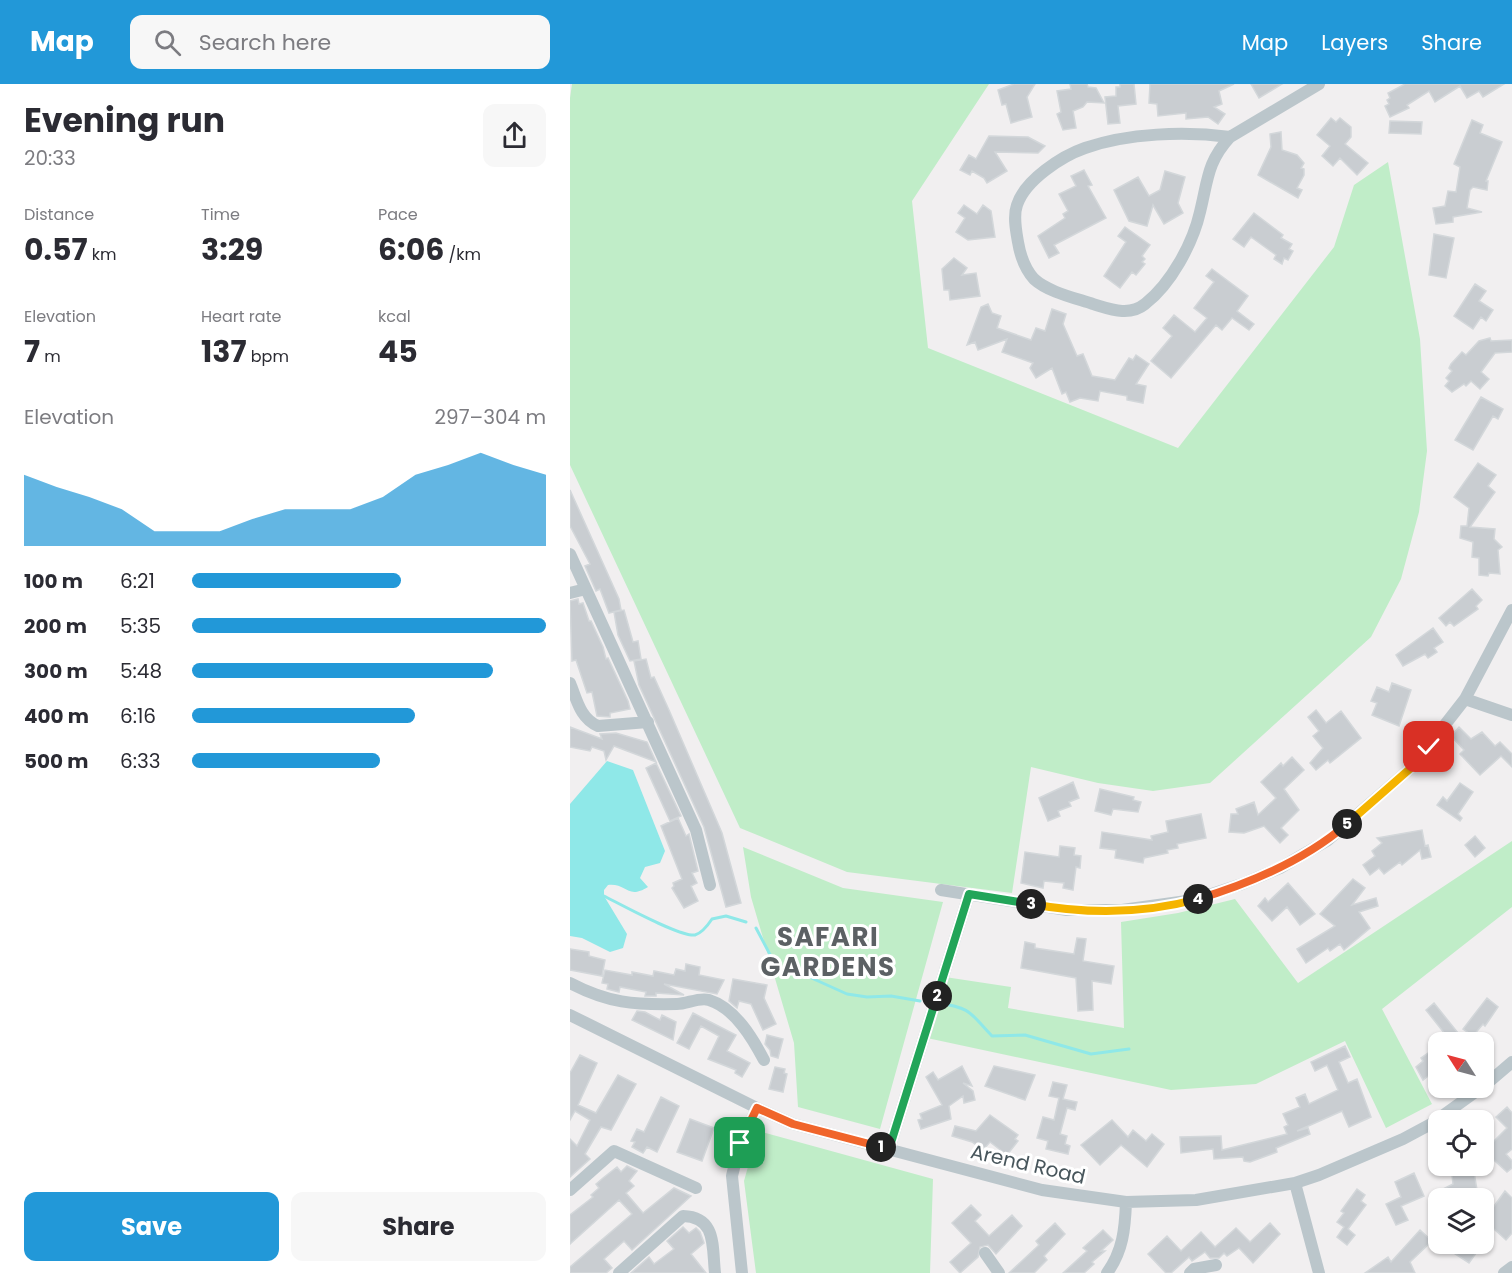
<!DOCTYPE html>
<meta charset="utf-8">
<style>
:root{--surface:#fff;--page:#f7f7f7;--text:#2b2b33;--muted:#7c7c81;--accent:#2298d8}
body{margin:0;font-family:Poppins,sans-serif;background:var(--page);color:var(--text);height:100vh;display:flex;flex-direction:column;font-size:22px;white-space:nowrap}
*{box-sizing:border-box;margin:0}
p{font-size:20px;color:var(--muted)}
.icon{flex:none;width:33px;height:33px;fill:none;stroke:currentColor;stroke-width:2;stroke-linecap:round;stroke-linejoin:round}
.map{position:relative;flex:1;overflow:hidden}
.drawer{display:flex;flex-direction:column;background:var(--surface);width:570px}
.drawer>*{flex:none}
.needle{width:39px;rotate:306deg}
.fabs{position:absolute;left:858px;top:948px;display:grid;gap:12px}
.fabs a{display:grid;place-items:center;width:66px;height:66px;border-radius:12px;background:var(--surface);box-shadow:0 2px 4px #0004;font-size:30px}
.pin{position:absolute;display:grid;place-items:center;width:51px;height:51px;color:#fff;margin:-26px;border-radius:12px;box-shadow:0 3px 9px #0006}
.km{position:absolute;width:30px;height:30px;margin:-15px;border-radius:50%;background:#222;color:#fff;font-size:16px;line-height:30px;text-align:center}
.round{display:grid;place-items:center;flex:none;width:63px;height:63px;border-radius:12px;background:var(--page)}
.head{display:flex;align-items:center;justify-content:space-between;height:102px;padding:0 24px}
h1{font-size:33px;font-weight:700;line-height:45px}
.metrics{display:grid;grid-template-columns:repeat(3,1fr);gap:9px;height:102px;padding:6px 24px}
.metrics div{display:grid;align-content:center}
.metrics b{font-size:30px;font-weight:700}
.metrics small{font-size:16px;font-weight:400}
.metrics p{font-size:16px}
.chart{height:168px;padding:12px 24px}
.chart p{display:flex;justify-content:space-between}
.chart svg{width:100%;height:108px;margin-top:6px;fill:var(--accent);opacity:.7}
.cta{display:flex;gap:12px;margin-top:auto;padding:12px 24px}
.cta a{flex:1;height:69px;border-radius:12px;background:var(--accent);color:#fff;font-size:24px;font-weight:700;line-height:69px;text-align:center}
.cta a+a{background:var(--page);color:var(--text)}
ul{padding:0 24px;list-style:none;font-size:20px}
li{display:grid;grid-template-columns:96px 72px 1fr;align-items:center;height:45px}
li i{height:15px;border-radius:8px;background:var(--accent)}
header{display:flex;align-items:center;gap:36px;box-sizing:border-box;height:84px;padding:0 30px;background:var(--accent);color:#fff}
header strong{font-size:28px}
nav{display:flex;gap:33px;margin-inline-start:auto;font-size:21px}
.search{width:420px;height:54px;background:var(--page);display:flex;align-items:center;gap:15px;box-sizing:border-box;padding:0 21px;border-radius:12px;color:var(--muted);font-size:22px}
main{display:flex;flex:1;min-height:0}
.map>svg:first-child{display:block}
.green{fill:#c0edc8}
.water{fill:#8fe8e8}
.lines{fill:none;stroke-linecap:round;stroke-linejoin:round}
.stream{stroke:#8fe8e8;stroke-width:3}
.building{fill:#c9cdd1;stroke:#d3d7da;stroke-width:1.5}
.minor{stroke:#bbc6cb;stroke-width:12}
.split-1-casing{stroke:#fff;stroke-width:12}
.split-2-casing{stroke:#fff;stroke-width:12}
.split-3-casing{stroke:#fff;stroke-width:12}
.split-4-casing{stroke:#fff;stroke-width:12}
.split-5-casing{stroke:#fff;stroke-width:12}
.split-6-casing{stroke:#fff;stroke-width:12}
.split-1{stroke:#f0652b;stroke-width:8}
.split-2{stroke:#22a559;stroke-width:8}
.split-3{stroke:#22a559;stroke-width:8}
.split-4{stroke:#f5b400;stroke-width:8}
.split-5{stroke:#f0652b;stroke-width:8}
.split-6{stroke:#f5b400;stroke-width:8}
.labels{text-anchor:middle;dominant-baseline:central;stroke-width:6;stroke-linejoin:round;paint-order:stroke}
.street-label{font-size:20px;fill:#48565c;stroke:#fff}
.district-label{font-size:26px;font-weight:bold;letter-spacing:1.5px;fill:#5c6164;stroke:#fff}
</style>
<header>
<strong>Map</strong>
<div class="search"><svg class="icon" aria-label="search" viewBox="0 0 24 24"><circle cx="10" cy="10" r="6"/><path d="M15 15l6 6"/></svg>Search here</div>
<nav><a>Map</a><a>Layers</a><a>Share</a></nav>
</header>
<main>
<section class="drawer">
<div class="head"><div><h1>Evening run</h1><p>20:33</p></div><a class="round"><svg class="icon" aria-label="share" viewBox="0 0 24 24"><path d="M12 15V3M7 8l5-5 5 5M5 13v7h14v-7"/></svg></a></div>
<div class="metrics">
<div><p>Distance</p><b>0.57<small> km</small></b></div>
<div><p>Time</p><b>3:29</b></div>
<div><p>Pace</p><b>6:06<small> /km</small></b></div>
</div>
<div class="metrics">
<div><p>Elevation</p><b>7<small> m</small></b></div>
<div><p>Heart rate</p><b>137<small> bpm</small></b></div>
<div><p>kcal</p><b>45</b></div>
</div>
<div class="chart"><p><span>Elevation</span>297–304 m</p>
<svg viewBox="0 0 160 44" preserveAspectRatio="none"><path d="M0 44V15L10 20L20 24L30 29L40 38L50 38L60 38L70 33L80 29L90 29L100 29L110 24L120 15L130 11L140 6L150 11L160 15V44z"/></svg>
</div>
<ul>
<li><b>100 m</b>6:21<i style="width:59%"></i></li>
<li><b>200 m</b>5:35<i style="width:100%"></i></li>
<li><b>300 m</b>5:48<i style="width:85%"></i></li>
<li><b>400 m</b>6:16<i style="width:63%"></i></li>
<li><b>500 m</b>6:33<i style="width:53%"></i></li>
</ul>
<div class="cta"><a>Save</a><a>Share</a></div>
</section>
<div class="map">
<svg width="942" height="1189" viewBox="0 0 942 1189">
<rect width="100%" height="100%" fill="#f1eff0"/>
<path class="green" d="M 2,0 L 419,0 L 342,117 L 358,264 L 608,364 L 764,163 L 784,101 L 818,78 L 850,255 L 857,367 L 849,428 L 831,495 L 801,553 L 640,699 L 583,707 L 528,699 L 461,683 L 442,809 L 277,788 L 170,744 L 0,381 L 0,14 Z
M 942,757 L 942,823 L 812,925 L 862,1020 L 816,1044 L 775,957 L 686,1000 L 601,1006 L 357,954 L 375,893 L 441,903 L 438,924 L 554,944 L 551,838 L 608,829 L 665,815 L 728,899 Z
M 173,763 L 273,804 L 373,818 L 310,1045 L 228,1023 L 224,959 L 181,813 Z
M 188,1047 L 363,1095 L 360,1189 L 186,1189 L 174,1097 Z"/>
<path class="water" d="M 37,677 L 63,686 L 95,767 L 90,779 L 75,783 L 70,794 L 78,803 C 57,816 57,799 38,801 L 34,806 L 34,812 L 57,850 L 53,864 L 40,868 L 12,854 L 0,852 L 0,720 Z"/>
<g class="lines">
<path class="stream" d="M 34,812 C 50,820 110,853 125,851 C 132,849 138,841 142,835 L 156,832 L 176,838
M 186,844 L 205,880 L 218,888 L 237,892 L 277,910 L 297,913 L 321,912 L 350,917
M 368,919 C 402,924 400,929 422,952 L 455,951 L 521,970 L 559,965"/>
</g>
<path class="building" d="M 444,0 L 465,0 L 457,13 L 462,33 L 441,39 L 436,20 L 432,21 L 428,6 Z
M 500,0 L 517,0 L 518,3 L 526,4 L 534,19 L 517,18 L 513,23 L 503,27 L 506,44 L 493,46 L 487,30 L 491,28 L 487,7 L 501,5 Z
M 550,0 L 564,0 L 566,20 L 548,22 L 550,39 L 538,40 L 535,13 L 546,12 L 546,3 L 550,3 Z
M 580,0 L 664,0 L 649,7 L 652,20 L 644,23 L 655,30 L 648,40 L 638,33 L 616,35 L 616,29 L 588,32 L 587,20 L 579,19 Z
M 681,0 L 712,0 L 689,14 Z
M 835,0 L 934,0 L 913,13 L 909,7 L 897,14 L 890,2 L 865,18 L 859,7 L 837,21 L 839,24 L 820,33 L 815,22 L 819,20 L 817,16 L 820,14 L 818,9 Z
M 761,34 L 766,38 L 770,34 L 781,43 L 781,53 L 775,60 L 798,79 L 787,91 L 770,74 L 763,82 L 752,72 L 760,62 L 747,51 Z
M 902,36 L 913,41 L 910,49 L 932,58 L 916,97 L 918,97 L 917,106 L 903,103 L 900,106 L 897,124 L 912,128 L 883,133 L 883,138 L 866,140 L 863,124 L 875,122 L 878,107 L 886,108 L 890,83 L 884,80 Z
M 820,37 L 852,38 L 851,50 L 819,49 Z
M 711,48 L 712,66 L 727,71 L 734,79 L 731,84 L 734,85 L 734,91 L 727,104 L 732,106 L 728,114 L 688,91 L 701,63 L 700,50 Z
M 419,52 L 458,53 L 475,62 L 468,69 L 425,68 L 437,87 L 417,99 L 414,94 L 402,87 L 400,91 L 390,86 L 399,71 L 406,75 Z
M 514,86 L 522,101 L 518,102 L 536,134 L 484,161 L 489,169 L 479,174 L 468,152 L 495,134 L 493,130 L 498,127 L 489,110 L 506,102 L 501,92 Z
M 595,87 L 615,93 L 608,119 L 613,129 L 594,140 L 583,121 L 577,142 L 559,137 L 544,106 L 568,93 L 579,112 L 590,106 Z
M 394,121 L 407,130 L 413,121 L 421,127 L 425,153 L 398,156 L 386,148 L 395,134 L 388,129 Z
M 684,129 L 713,151 L 711,154 L 722,160 L 719,165 L 723,167 L 718,176 L 714,174 L 712,180 L 704,175 L 706,171 L 681,153 L 674,163 L 663,155 Z
M 555,143 L 580,161 L 572,172 L 575,175 L 572,178 L 575,180 L 566,191 L 562,188 L 550,204 L 534,192 L 556,158 L 548,152 Z
M 864,150 L 884,154 L 876,194 L 859,191 Z
M 384,174 L 397,184 L 392,191 L 406,189 L 410,212 L 380,216 L 379,206 L 374,206 L 372,185 Z
M 642,185 L 678,212 L 667,227 L 684,240 L 679,246 L 662,234 L 652,246 L 646,241 L 601,294 L 581,277 L 602,252 L 593,244 L 604,231 L 625,248 L 637,234 L 624,224 L 644,198 L 636,192 Z
M 905,200 L 916,207 L 909,217 L 923,226 L 916,237 L 911,233 L 903,245 L 884,232 Z
M 418,220 L 422,229 L 431,232 L 427,244 L 461,256 L 466,244 L 475,247 L 482,225 L 496,230 L 493,240 L 507,272 L 513,270 L 522,292 L 545,296 L 559,274 L 563,276 L 566,271 L 579,280 L 566,300 L 576,302 L 573,319 L 557,316 L 557,312 L 530,307 L 528,317 L 510,314 L 500,318 L 496,308 L 492,310 L 482,284 L 466,294 L 460,284 L 463,279 L 432,268 L 437,255 L 408,266 L 405,258 L 397,261 L 411,223 Z
M 920,254 L 921,257 L 942,256 L 942,268 L 925,269 L 911,288 L 919,295 L 910,305 L 901,297 L 896,302 L 894,300 L 882,308 L 875,302 L 879,297 L 876,294 L 882,287 L 879,284 L 881,280 L 892,268 L 896,271 L 909,257 Z
M 911,313 L 933,325 L 928,335 L 923,332 L 903,366 L 885,356 Z
M 908,379 L 926,391 L 918,402 L 925,408 L 900,443 L 925,445 L 924,455 L 932,463 L 928,466 L 930,490 L 919,489 L 918,492 L 909,491 L 909,474 L 902,473 L 903,458 L 890,454 L 891,442 L 897,442 L 899,424 L 884,413 Z
M 0,406 L 49,515 L 51,526 L 39,529 L 30,505 L 26,507 L 15,482 L 20,480 L 0,442 Z
M 902,505 L 912,516 L 906,522 L 908,525 L 884,542 L 880,538 L 876,542 L 869,534 Z
M 8,515 L 9,520 L 13,519 L 19,537 L 21,537 L 33,563 L 36,575 L 38,574 L 58,617 L 60,625 L 40,629 L 40,633 L 27,632 L 22,608 L 17,609 L 6,576 L 2,577 L 0,517 Z
M 54,526 L 63,558 L 68,557 L 71,575 L 60,577 L 48,551 L 44,528 Z
M 863,544 L 873,558 L 864,564 L 867,568 L 858,574 L 855,570 L 833,582 L 826,571 Z
M 76,575 L 81,594 L 84,593 L 99,626 L 152,749 L 171,819 L 156,823 L 134,743 L 69,601 L 64,577 Z
M 822,599 L 841,606 L 829,642 L 802,631 L 807,619 L 801,617 L 807,603 L 819,608 Z
M 746,626 L 756,639 L 771,627 L 791,654 L 760,679 L 758,676 L 746,686 L 740,679 L 753,664 L 743,652 L 749,647 L 738,633 Z
M 0,643 L 32,655 L 30,650 L 46,649 L 77,658 L 86,678 L 44,662 L 36,676 L 34,667 L 22,663 L 20,667 L 0,663 Z
M 889,643 L 901,655 L 912,648 L 925,662 L 930,658 L 942,670 L 942,683 L 931,672 L 910,691 L 890,670 L 894,666 L 881,652 Z
M 722,673 L 734,686 L 714,705 L 729,726 L 711,744 L 718,751 L 710,759 L 694,742 L 674,749 L 659,748 L 661,730 L 668,730 L 666,725 L 684,718 L 688,731 L 706,714 L 691,698 L 711,679 L 713,682 Z
M 86,679 L 111,732 L 100,737 L 76,684 Z
M 503,698 L 509,714 L 499,718 L 501,722 L 488,727 L 490,732 L 478,737 L 469,714 Z
M 890,699 L 903,708 L 888,730 L 892,734 L 890,737 L 867,721 L 873,713 L 877,717 Z
M 530,705 L 564,713 L 563,716 L 571,718 L 568,728 L 543,725 L 541,731 L 525,727 Z
M 631,730 L 636,754 L 607,760 L 608,764 L 597,766 L 598,769 L 574,774 L 573,779 L 545,774 L 546,766 L 530,764 L 532,748 L 582,756 L 581,752 L 598,748 L 596,737 Z
M 108,734 L 116,752 L 119,750 L 128,787 L 122,789 L 127,799 L 121,802 L 128,817 L 114,824 L 102,804 L 104,802 L 103,799 L 112,795 L 91,742 Z
M 852,746 L 855,762 L 858,761 L 861,773 L 852,775 L 850,766 L 832,781 L 830,778 L 814,790 L 809,784 L 800,791 L 793,781 L 805,772 L 802,767 L 812,759 L 807,754 Z
M 905,752 L 915,764 L 905,773 L 895,761 Z
M 490,762 L 505,764 L 504,771 L 511,772 L 510,784 L 506,783 L 503,806 L 493,804 L 494,799 L 474,797 L 473,804 L 451,799 L 455,768 L 489,773 Z
M 783,795 L 795,804 L 782,821 L 806,814 L 808,822 L 789,828 L 800,844 L 774,866 L 770,860 L 760,867 L 758,864 L 736,879 L 727,865 L 765,842 L 750,830 Z
M 718,799 L 745,830 L 730,841 L 717,823 L 702,837 L 688,822 L 695,814 L 698,818 Z
M 507,854 L 516,855 L 513,877 L 544,882 L 541,900 L 522,897 L 523,926 L 508,927 L 506,894 L 451,884 L 455,858 L 465,860 L 465,864 L 504,870 Z
M 0,865 L 19,868 L 19,872 L 35,876 L 32,892 L 0,886 Z
M 116,880 L 130,883 L 129,891 L 154,896 L 147,910 L 94,900 L 114,911 L 86,909 L 86,912 L 75,912 L 76,908 L 50,903 L 49,908 L 37,905 L 38,900 L 32,899 L 35,886 L 62,891 L 62,888 L 83,892 L 84,887 L 104,891 L 106,885 L 115,887 Z
M 163,895 L 197,901 L 194,914 L 206,940 L 193,946 L 181,920 L 169,917 L 167,924 L 159,917 Z
M 917,914 L 928,923 L 915,942 L 913,940 L 903,952 L 893,945 Z
M 864,919 L 888,949 L 886,958 L 874,958 L 875,950 L 856,926 Z
M 67,927 L 75,928 L 90,936 L 92,931 L 106,938 L 103,956 L 62,936 Z
M 123,929 L 166,951 L 157,967 L 180,979 L 172,993 L 165,989 L 166,986 L 138,975 L 149,952 L 131,942 L 119,965 L 107,959 Z
M 197,951 L 213,955 L 208,974 L 201,972 L 200,966 L 195,960 Z
M 775,962 L 780,973 L 769,978 L 778,999 L 787,995 L 801,1033 L 779,1043 L 772,1027 L 727,1047 L 738,1044 L 740,1050 L 706,1064 L 707,1068 L 680,1078 L 674,1077 L 673,1073 L 644,1075 L 643,1065 L 611,1069 L 610,1053 L 651,1052 L 652,1066 L 717,1050 L 714,1043 L 718,1041 L 713,1030 L 730,1023 L 726,1014 L 735,1010 L 739,1020 L 768,1006 L 757,981 L 745,987 L 741,978 Z
M 864,965 L 868,970 L 868,998 L 862,989 L 853,996 L 846,983 L 853,977 L 851,974 Z
M 10,971 L 27,979 L 8,1021 L 26,1029 L 48,991 L 66,1000 L 41,1046 L 31,1043 L 15,1070 L 20,1075 L 0,1093 L 0,1055 L 7,1062 L 20,1036 L 5,1027 L 0,1036 L 0,989 Z
M 392,982 L 402,1002 L 393,999 L 403,1007 L 405,1016 L 394,1019 L 393,1012 L 379,1022 L 381,1035 L 351,1045 L 348,1036 L 352,1035 L 350,1030 L 372,1021 L 356,993 L 363,988 L 368,996 Z
M 424,982 L 465,991 L 455,1016 L 415,1002 Z
M 205,983 L 215,985 L 214,989 L 217,990 L 213,1008 L 199,1005 Z
M 483,998 L 497,1001 L 493,1015 L 507,1018 L 505,1026 L 497,1024 L 490,1050 L 497,1052 L 495,1060 L 500,1062 L 498,1070 L 476,1065 L 478,1057 L 467,1054 L 473,1033 L 484,1036 L 489,1014 L 479,1012 Z
M 91,1013 L 109,1022 L 87,1068 L 77,1063 L 73,1069 L 62,1063 L 65,1058 L 61,1057 L 67,1045 L 74,1048 Z
M 937,1023 L 942,1029 L 942,1065 L 936,1070 L 942,1077 L 942,1084 L 937,1088 L 914,1067 L 937,1044 L 926,1033 Z
M 420,1031 L 448,1051 L 445,1055 L 448,1057 L 437,1071 L 420,1058 L 413,1066 L 402,1058 L 382,1052 L 385,1042 L 406,1047 Z
M 120,1035 L 144,1044 L 132,1077 L 107,1068 Z
M 542,1036 L 558,1053 L 563,1046 L 576,1057 L 582,1050 L 594,1060 L 577,1083 L 551,1061 L 530,1081 L 511,1061 Z
M 57,1082 L 67,1087 L 59,1097 L 64,1102 L 56,1109 L 73,1129 L 104,1104 L 121,1112 L 62,1166 L 54,1157 L 34,1175 L 42,1184 L 36,1189 L 0,1189 L 0,1183 L 62,1130 L 49,1116 L 0,1160 L 0,1131 L 23,1113 L 21,1111 L 29,1104 L 26,1100 L 33,1094 L 47,1083 L 51,1088 Z
M 881,1082 L 903,1082 L 907,1106 L 886,1110 L 888,1114 L 872,1114 L 869,1107 L 883,1100 Z
M 844,1089 L 854,1112 L 831,1122 L 838,1136 L 826,1141 L 816,1120 L 831,1113 L 825,1098 Z
M 787,1105 L 795,1111 L 791,1117 L 796,1121 L 778,1145 L 785,1151 L 777,1161 L 767,1153 L 774,1143 L 767,1138 L 774,1129 L 771,1127 Z
M 935,1107 L 942,1114 L 942,1149 L 936,1156 L 914,1136 Z
M 401,1121 L 411,1131 L 405,1137 L 419,1152 L 442,1131 L 452,1142 L 426,1170 L 418,1161 L 410,1163 L 408,1173 L 390,1189 L 380,1178 L 401,1159 L 382,1139 Z
M 485,1139 L 495,1150 L 474,1172 L 477,1176 L 464,1189 L 439,1189 L 469,1161 L 466,1157 Z
M 700,1139 L 710,1150 L 683,1179 L 669,1164 L 657,1172 L 654,1169 L 649,1174 L 640,1174 L 635,1168 L 622,1177 L 619,1173 L 601,1189 L 596,1189 L 578,1170 L 597,1152 L 611,1167 L 631,1148 L 645,1163 L 666,1144 L 680,1158 Z
M 113,1143 L 119,1149 L 126,1144 L 130,1148 L 134,1159 L 121,1170 L 136,1189 L 61,1189 L 79,1173 L 84,1180 L 104,1165 L 97,1157 Z
M 533,1146 L 543,1156 L 531,1167 L 535,1167 L 522,1178 L 524,1180 L 514,1189 L 493,1189 L 517,1167 L 513,1164 Z
M 850,1146 L 862,1157 L 840,1178 L 845,1189 L 795,1189 L 818,1173 L 821,1178 Z
M 870,1160 L 901,1160 L 909,1165 L 899,1179 Z"/>
<g class="lines">
<path class="minor" d="M 660,53 C 615,47 558,49 515,64 C 492,72 455,96 447,121 C 443,132 446,147 448,158 C 450,170 455,185 464,195 C 478,208 505,214 523,220 C 540,225 559,233 575,220 C 601,200 623,159 630,128 C 638,96 637,78 660,53 L 749,0
M 0,470 L 126,746 L 140,801
M 0,509 L 16,505
M 0,599 C 7,616 10,634 28,642 L 78,638
M 895,615 L 942,631
M 371,806 L 497,826 L 552,826 L 624,816 L 672,800 L 710,784 L 758,756 L 842,683 L 895,615 L 942,526
M 0,899 C 38,919 64,921 107,920 C 117,920 129,913 139,916 C 165,924 183,955 194,976
M 0,931 L 187,1024 L 223,1040 L 472,1106 L 556,1118 L 626,1116 L 725,1099 L 749,1091 L 833,1055 L 861,1040 L 911,1004
M 914,1002 L 942,978
M 319,1065 L 399,810
M 725,1099 L 749,1189
M 0,1106 L 44,1067 L 126,1104
M 415,1169 L 429,1189
M 49,1189 L 113,1132 C 147,1133 142,1163 145,1189
M 172,1189 L 162,1092 L 170,1059 L 187,1024
M 537,1189 C 553,1167 555,1145 556,1118
M 620,1189 L 624,1185 L 646,1181
M 934,1189 L 942,1183"/>
</g>
<g class="lines">
<defs>
<path id="split-1" d="M 170,1059 L 187,1024 L 223,1040 L 311,1063"/>
<path id="split-2" d="M 311,1063 L 319,1065 L 367,912"/>
<path id="split-3" d="M 367,912 L 399,810 L 461,820"/>
<path id="split-4" d="M 461,820 C 516,830 573,830 628,815"/>
<path id="split-5" d="M 628,815 C 681,799 734,777 777,740"/>
<path id="split-6" d="M 777,740 L 842,683 L 859,663"/>
</defs>
<use href="#split-1" class="split-1-casing"/>
<use href="#split-2" class="split-2-casing"/>
<use href="#split-3" class="split-3-casing"/>
<use href="#split-4" class="split-4-casing"/>
<use href="#split-5" class="split-5-casing"/>
<use href="#split-6" class="split-6-casing"/>
<use href="#split-1" class="split-1"/>
<use href="#split-2" class="split-2"/>
<use href="#split-3" class="split-3"/>
<use href="#split-4" class="split-4"/>
<use href="#split-5" class="split-5"/>
<use href="#split-6" class="split-6"/>
</g>
<g class="labels">
<g class="street-label">
<text transform="translate(458 1080) rotate(13)">Arend Road</text>
</g>
<g class="district-label">
<text x="258" y="853">SAFARI<tspan x="258" dy="30">GARDENS</tspan></text>
</g>
</g>
</svg>
<div class="fabs">
<a><svg class="needle" viewBox="-14 -14 28 28"><path d="M0-13l5 13h-10z" fill="#e53935"/><path d="M0 13l5-13h-10z" fill="#7c7c81"/></svg></a>
<a><svg class="icon" aria-label="locate" viewBox="0 0 24 24"><circle cx="12" cy="12" r="6"/><path d="M12 2v4M12 18v4M2 12h4M18 12h4"/></svg></a>
<a><svg class="icon" aria-label="layers" viewBox="0 0 24 24"><path d="M12 4l9 5-9 5-9-5zM3 14l9 5 9-5"/></svg></a>
</div>
<div class="pin" style="left:170px;top:1059px;background:#1e9e55"><svg class="icon" aria-label="arrive" viewBox="0 0 24 24"><path d="M6 21V4h12l-3 4 3 4H6"/></svg></div>
<div class="pin" style="left:859px;top:663px;background:#d93025"><svg class="icon" aria-label="check" viewBox="0 0 24 24"><path d="M5 12l5 5 9-10"/></svg></div>
<b class="km" style="left:311px;top:1063px">1</b>
<b class="km" style="left:367px;top:912px">2</b>
<b class="km" style="left:461px;top:820px">3</b>
<b class="km" style="left:628px;top:815px">4</b>
<b class="km" style="left:777px;top:740px">5</b>
</div>
</main>
